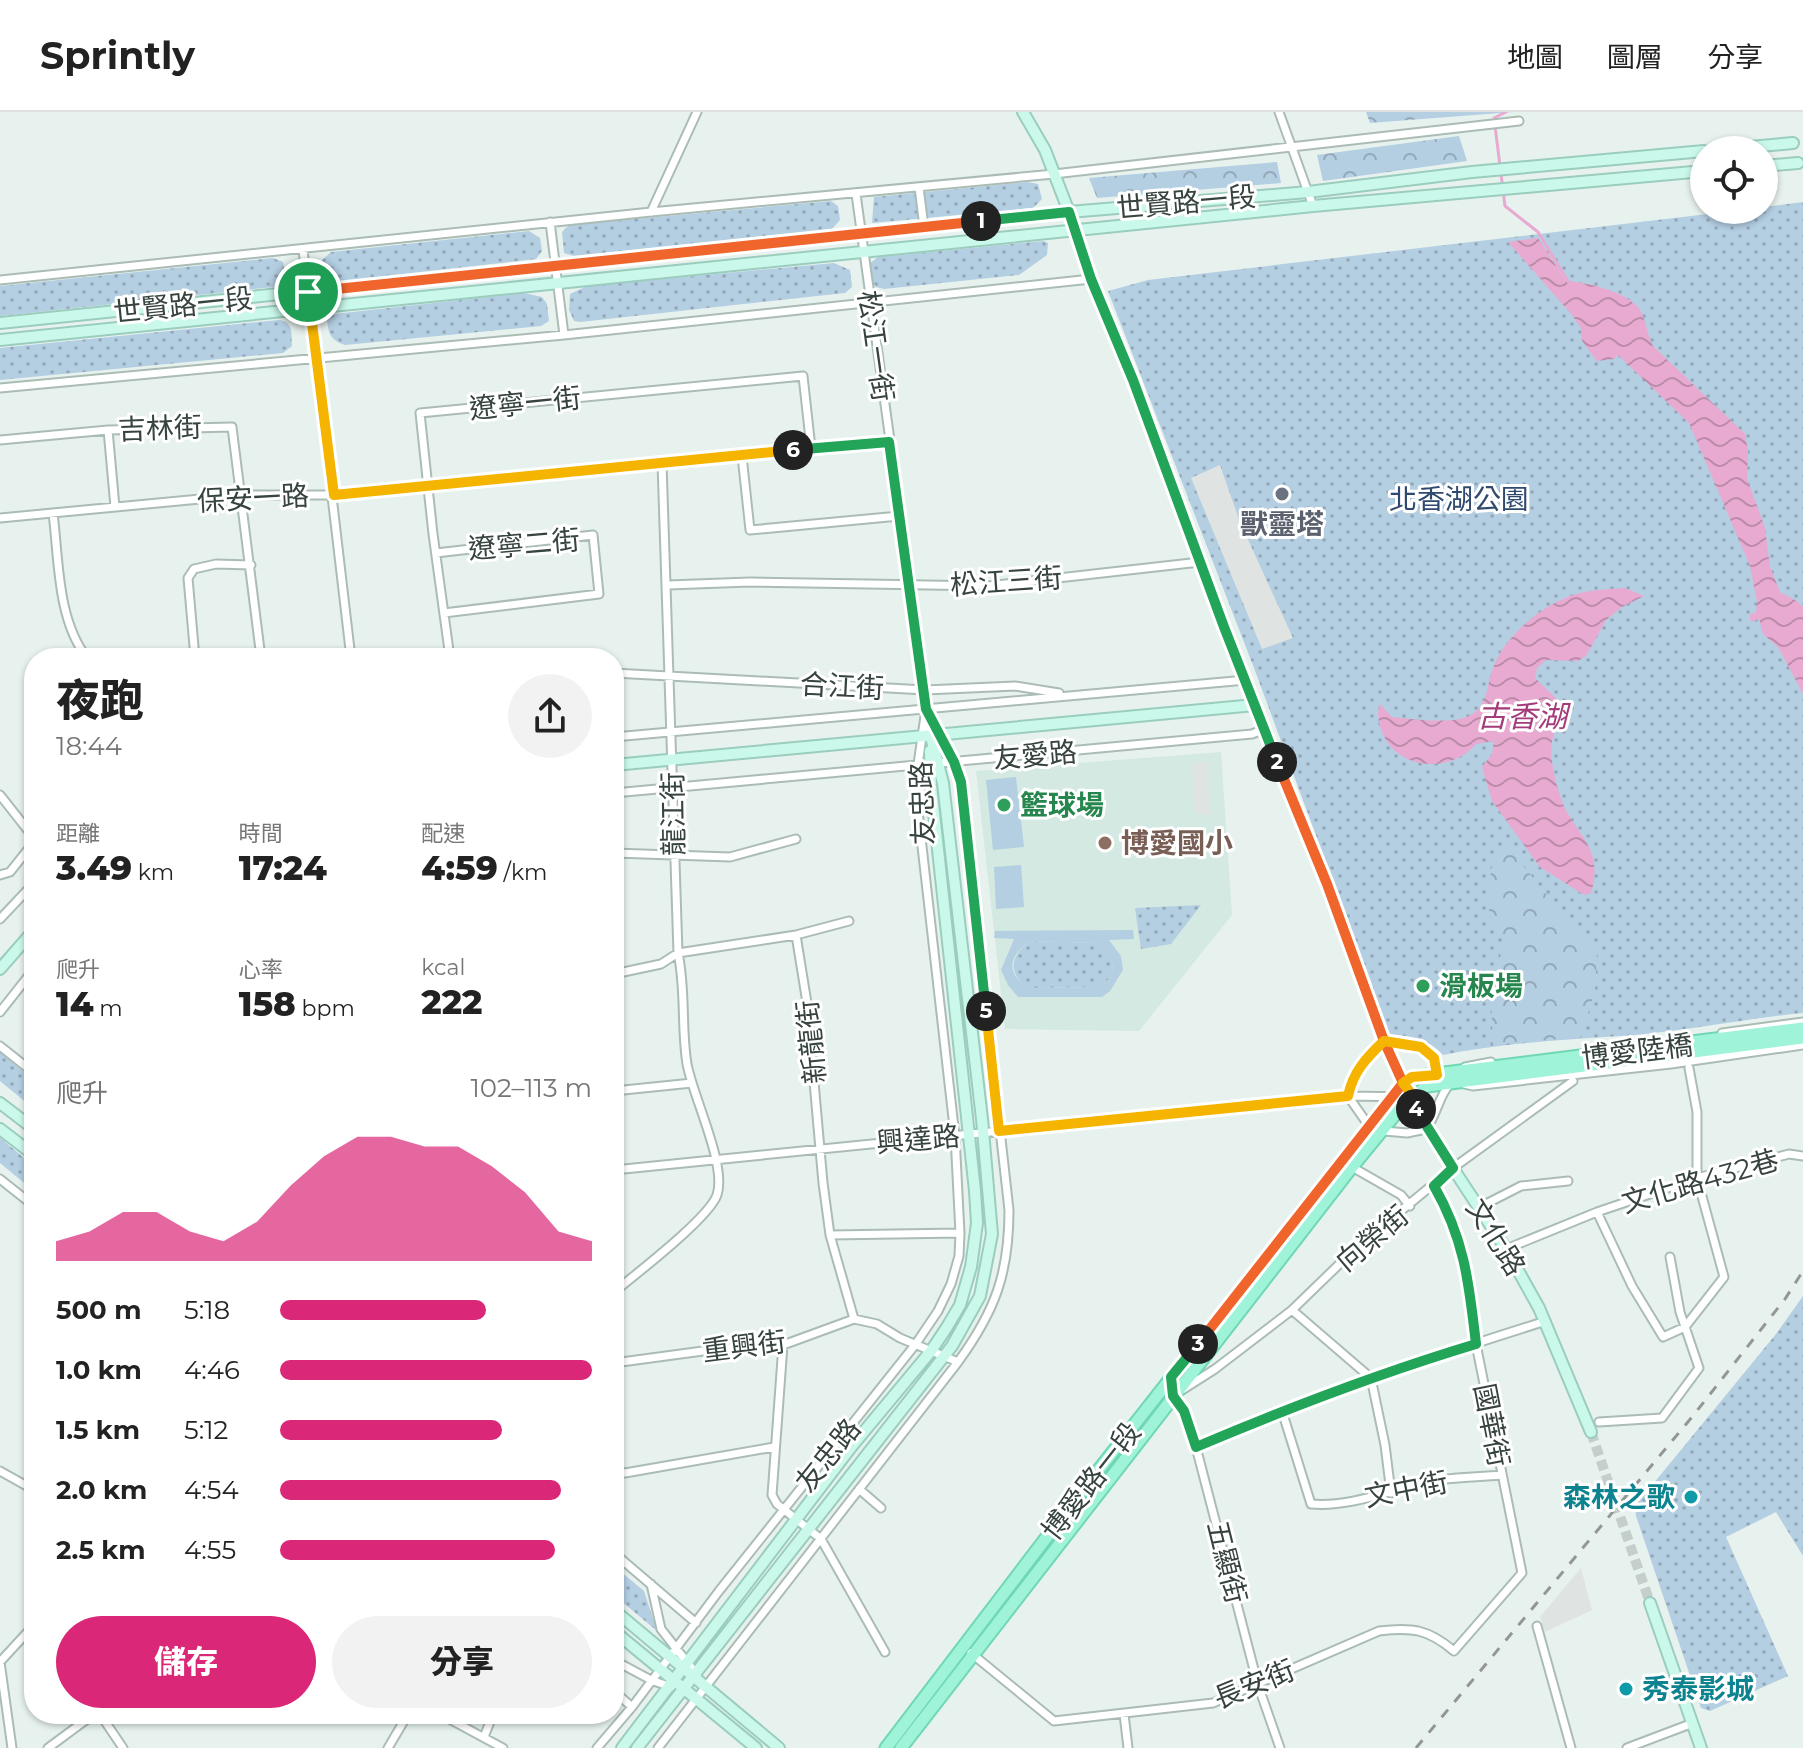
<!DOCTYPE html>
<html lang="zh-TW">
<meta charset="utf-8">
<style>
:root{--surface:#fff;--page:#f2f2f2;--text:#222;--muted:#767676;--line:#e0e0e0;--accent:#db2777}
body{margin:0;font-family:Montserrat,"Noto Sans TC",sans-serif;background:var(--page);color:var(--text);height:100vh;display:flex;flex-direction:column;font-size:30px;white-space:nowrap}
*{box-sizing:border-box;margin:0}
p{font-size:26px;color:var(--muted)}
.icon{flex:none;width:44px;height:44px;fill:none;stroke:currentColor;stroke-width:2;stroke-linecap:round;stroke-linejoin:round}
.map{position:relative;flex:1;overflow:hidden}
.panel{position:absolute;left:24px;top:536px;width:600px;height:1076px;display:flex;flex-direction:column;background:var(--surface);border-radius:32px;box-shadow:0 2px 6px #0004}
.panel>*{flex:none}
.buttons{position:absolute;left:1690px;top:24px;display:grid;gap:16px}
.buttons a{display:grid;place-items:center;width:88px;height:88px;border-radius:50%;background:var(--surface);box-shadow:0 2px 6px #0004;font-size:40px}
.pin{position:absolute;display:grid;place-items:center;width:68px;height:68px;color:#fff;margin:-34px;border:4px solid #fff;border-radius:50%;box-shadow:0 2px 8px #0007}
.km{position:absolute;width:40px;height:40px;margin:-20px;border-radius:50%;background:#222;color:#fff;font-size:22px;line-height:40px;text-align:center}
.round{display:grid;place-items:center;flex:none;width:84px;height:84px;border-radius:42px;background:var(--page)}
.overview{display:flex;align-items:center;justify-content:space-between;height:136px;padding:0 32px}
h1{font-size:44px;font-weight:800;line-height:60px}
.stats{display:grid;grid-template-columns:repeat(3,1fr);gap:12px;height:136px;padding:8px 32px}
.stats div{display:grid;align-content:center}
.stats b{font-size:34px;font-weight:800}
.stats small{font-size:22px;font-weight:400}
.stats p{font-size:22px}
.chart{height:224px;padding:16px 32px}
.chart p{display:flex;justify-content:space-between}
.chart svg{width:100%;height:144px;margin-top:8px;fill:var(--accent);opacity:.7}
.button{display:flex;gap:16px;margin-top:auto;padding:16px 32px}
.button a{flex:1;height:92px;border-radius:48px;background:var(--accent);color:#fff;font-size:32px;font-weight:800;line-height:92px;text-align:center}
.button a+a{background:var(--page);color:var(--text)}
ul{padding:0 32px;list-style:none;font-size:26px}
li{display:grid;grid-template-columns:128px 96px 1fr;align-items:center;height:60px}
li i{height:20px;border-radius:10px;background:var(--accent)}
header{display:flex;align-items:center;gap:48px;box-sizing:border-box;height:112px;padding:0 40px;background:var(--surface);border-bottom:2px solid var(--line)}
header strong{font-size:38px}
nav{display:flex;gap:44px;margin-inline-start:auto;font-size:28px}
.map>svg:first-child{display:block}
.education{fill:#d3e9e2}
.grass{fill:url(#grass-dots)}
.forest{fill:url(#forest-crowns)}
.garden{fill:#b4cee2;fill-rule:evenodd}
.parking{fill:#dfe3e1}
.water{fill:url(#water-waves)}
.lines{fill:none;stroke-linecap:round;stroke-linejoin:round}
.stream{stroke:#e8aad0;stroke-width:3}
.secondary-tunnel{stroke:#c4cfcb;stroke-width:10;stroke-dasharray:10 5;stroke-linecap:butt}
.street-casing{stroke:#abbcb5;stroke-width:11}
.secondary-casing{stroke:#9bcdbe;stroke-width:14}
.primary-casing{stroke:#70d7b5;stroke-width:15}
.street{stroke:#fff;stroke-width:7}
.secondary{stroke:#caf9ec;stroke-width:10}
.primary{stroke:#9ff3d9;stroke-width:11}
.rail{stroke:#959595;stroke-width:3;stroke-dasharray:10 10;stroke-linecap:butt}
.split-1-casing{stroke:#fff;stroke-width:16}
.split-2-casing{stroke:#fff;stroke-width:16}
.split-3-casing{stroke:#fff;stroke-width:16}
.split-4-casing{stroke:#fff;stroke-width:16}
.split-5-casing{stroke:#fff;stroke-width:16}
.split-6-casing{stroke:#fff;stroke-width:16}
.split-7-casing{stroke:#fff;stroke-width:16}
.split-1{stroke:#f0652b;stroke-width:10}
.split-2{stroke:#22a559;stroke-width:10}
.split-3{stroke:#f0652b;stroke-width:10}
.split-4{stroke:#22a559;stroke-width:10}
.split-5{stroke:#f5b400;stroke-width:10}
.split-6{stroke:#22a559;stroke-width:10}
.split-7{stroke:#f5b400;stroke-width:10}
.worship-dot{fill:#6b7280;stroke:#fff;stroke-width:3}
.leisure-dot{fill:#2e9e5b;stroke:#fff;stroke-width:3}
.education-dot{fill:#8d6e63;stroke:#fff;stroke-width:3}
.culture-dot{fill:#0f9aa8;stroke:#fff;stroke-width:3}
.labels{text-anchor:middle;dominant-baseline:central;stroke-width:6;stroke-linejoin:round;paint-order:stroke}
.street-label{font-size:28px;fill:#37443e;stroke:#fff}
.park-label{font-size:28px;fill:#304a6f;stroke:#fff}
.worship-label{font-size:28px;font-weight:bold;fill:#5b616d;stroke:#fff}
.leisure-label{font-size:28px;font-weight:bold;fill:#27864d;stroke:#fff;text-anchor:start}
.education-label{font-size:28px;font-weight:bold;fill:#785e54;stroke:#fff;text-anchor:start}
.culture-label{font-size:28px;font-weight:bold;fill:#0d838f;stroke:#fff;text-anchor:end}
.water-label{font-size:30px;font-style:italic;fill:#a43c7b;stroke:#fff}
</style>
<header>
<strong>Sprintly</strong>
<nav><a>地圖</a><a>圖層</a><a>分享</a></nav>
</header>
<div class="map">
<svg width="1803" height="1636" viewBox="0 0 1803 1636">
<defs>
<pattern id="grass-dots" width="8" height="8" patternUnits="userSpaceOnUse" patternTransform="scale(2)"><rect width="8" height="8" fill="#b4cee2"/><path d="M2 2h.1M6 6h.1" fill="none" stroke="#93a9b9" stroke-width="1.8" stroke-linecap="round"/></pattern>
<pattern id="forest-crowns" width="20" height="18" patternUnits="userSpaceOnUse" patternTransform="scale(2)"><rect width="20" height="18" fill="#b4cee2"/><path d="M2 6a3 3 0 1 1 6 0M12 15a3 3 0 1 1 6 0" fill="none" stroke="#93a9b9"/></pattern>
<pattern id="water-waves" width="16" height="10" patternUnits="userSpaceOnUse" patternTransform="scale(2)"><rect width="16" height="10" fill="#e8aad0"/><path d="M0 5q4-4 8 0t8 0" fill="none" stroke="#bd8caa"/></pattern>
</defs>
<rect width="100%" height="100%" fill="#e7f2ee"/>
<path class="education" d="M 1221,640 L 1232,803 L 1139,919 L 1005,917 L 976,659 Z"/>
<path class="grass" d="M 1028,70 L 1038,72 L 1042,87 L 1033,96 L 872,111 L 874,85 Z
M 831,89 L 838,94 L 840,108 L 831,118 L 574,144 L 564,141 L 562,120 L 569,113 Z
M 1803,90 L 1803,901 C 1742,907 1681,920 1620,924 C 1561,928 1502,931 1443,943 C 1430,928 1410,923 1390,923 L 1254,556 L 1108,179 L 1148,168 L 1742,98 L 1764,98 L 1764,95 Z
M 529,119 L 540,126 L 542,139 L 536,147 L 340,169 L 328,168 L 322,162 L 322,148 L 331,140 Z
M 1043,129 L 1048,131 L 1047,143 L 1019,163 L 884,177 L 876,175 L 871,170 L 869,152 L 878,145 Z
M 273,146 L 283,150 L 286,165 L 283,170 L 274,175 L 0,204 L 0,174 Z
M 834,151 L 850,158 L 852,175 L 845,181 L 580,210 L 574,209 L 569,198 L 570,182 L 587,174 Z
M 524,181 L 542,185 L 547,192 L 549,209 L 541,214 L 345,233 C 330,228 328,221 327,206 L 334,202 Z
M 279,208 C 294,210 291,222 292,234 L 283,241 L 0,268 L 0,236 Z
M 1201,793 L 1171,832 L 1141,837 L 1135,796 Z
M 1030,829 L 1098,831 C 1115,844 1119,863 1099,875 L 1027,876 C 1007,860 1011,843 1030,829 Z
M 0,940 L 34,969 L 34,997 L 0,969 Z
M 0,1026 L 34,1054 L 34,1079 L 0,1051 Z
M 1803,1184 L 1803,1444 L 1776,1400 L 1726,1425 L 1788,1564 L 1710,1599 L 1701,1596 L 1636,1404 L 1635,1394 L 1776,1222 Z
M 614,1454 L 644,1479 L 657,1519 L 614,1483 Z"/>
<path class="forest" d="M 1366,0 L 1513,0 L 1370,11 Z
M 1459,24 L 1467,49 L 1323,69 L 1317,43 Z
M 1277,50 L 1281,71 L 1097,86 L 1089,66 Z
M 1506,732 L 1577,821 L 1597,841 L 1595,879 L 1581,925 L 1493,933 L 1490,868 L 1507,829 L 1489,802 L 1491,757 L 1497,744 Z"/>
<path class="garden" d="M 1016,665 L 1024,735 L 993,738 L 986,668 Z
M 1021,753 L 1024,795 L 996,797 L 994,755 Z
M 1133,818 L 1134,827 L 1109,828 L 1121,844 L 1123,858 L 1110,879 L 1102,885 L 1018,885 L 1008,873 L 1001,858 L 1014,827 L 994,826 L 995,819 ZM 1030,829 L 1098,831 C 1115,844 1119,863 1099,875 L 1027,876 C 1005,859 1009,844 1030,829 Z"/>
<path class="parking" d="M 1220,353 L 1240,410 L 1293,526 L 1262,537 L 1191,366 Z
M 1208,650 L 1209,703 L 1195,701 L 1192,652 Z
M 1581,1456 L 1592,1498 L 1545,1520 L 1540,1505 Z"/>
<path class="water" d="M 1538,126 L 1566,169 C 1586,170 1629,180 1640,198 C 1646,208 1647,222 1653,234 L 1745,322 L 1748,339 L 1747,366 L 1765,416 L 1770,455 L 1780,480 L 1797,489 L 1803,495 L 1803,582 L 1778,535 L 1763,522 L 1759,507 L 1751,510 L 1749,503 L 1756,500 L 1757,490 L 1750,454 L 1689,311 L 1618,243 L 1614,247 L 1597,249 L 1582,229 L 1581,216 L 1572,203 L 1508,130 Z
M 1625,476 L 1644,484 L 1622,495 L 1606,508 L 1586,544 L 1578,549 L 1546,548 L 1537,556 L 1535,566 L 1561,591 L 1564,601 C 1561,610 1554,620 1552,629 C 1548,646 1559,687 1568,702 C 1586,731 1602,743 1591,781 L 1584,783 L 1540,755 L 1492,689 L 1482,655 L 1492,642 L 1494,629 L 1476,632 C 1450,663 1394,658 1381,617 C 1378,609 1377,600 1380,592 L 1392,605 C 1412,607 1453,613 1471,603 C 1487,594 1487,574 1492,559 C 1502,527 1538,496 1570,484 C 1587,478 1607,477 1625,476 Z"/>
<g class="lines">
<path class="stream" d="M 1506,0 L 1494,6 L 1505,94 L 1538,120 L 1569,171"/>
<path class="secondary-tunnel" d="M 1591,1320 L 1650,1491"/>
<defs>
<path id="street" d="M 1279,0 L 1313,94
M 919,75 L 924,115
M 856,82 L 931,625
M 651,100 L 697,0
M 550,110 L 564,223
M 303,138 L 351,546
M 0,168 L 651,100 L 1054,62 L 1519,9
M 0,276 L 564,223 L 1091,167
M 108,318 L 115,395
M 0,328 L 108,318 L 232,315 L 261,546
M 742,344 L 750,418 L 899,404
M 53,401 C 59,449 57,507 87,546
M 0,406 L 242,383 L 334,383 L 889,330
M 436,441 L 593,423 L 599,482 L 444,501
M 668,473 L 750,470 L 988,474 L 1200,450
M 195,546 L 188,466 L 194,457 L 216,452 L 251,453
M 450,546 L 433,422 L 420,301 L 803,264 L 811,336
M 614,561 L 925,578 L 1015,574 L 1059,581
M 614,625 L 1246,568
M 614,681 L 1252,622 L 1265,617
M 0,683 L 34,726
M 614,741 L 730,745 L 796,727
M 0,763 L 10,760 L 34,730
M 0,807 L 34,771
M 796,823 L 807,891 L 823,1071 L 830,1123 L 854,1207
M 614,862 L 661,852 L 678,841 L 796,823 L 849,809
M 0,900 L 34,857
M 1722,921 L 1803,910
M 0,934 L 34,961
M 1465,955 L 1491,950
M 1464,972 L 1473,974 L 1671,952 L 1803,933
M 614,979 L 692,971
M 1369,1014 L 1348,984 C 1353,960 1366,946 1384,929 L 1421,935 L 1434,946 L 1437,963
M 1384,1019 L 1407,1021 L 1426,1017 C 1437,1003 1438,986 1449,973
M 1352,1055 L 1401,1083 L 1410,1094
M 614,1058 L 1348,984 L 1412,985
M 0,1067 L 34,1094
M 1478,1096 L 1521,1074 L 1568,1069
M 1597,1100 L 1632,1174 L 1663,1225 L 1685,1215 L 1724,1165 L 1697,1066 L 1697,1000 L 1689,956
M 830,1123 L 960,1121
M 1506,1137 L 1597,1100 L 1697,1066 L 1789,1042 L 1803,1044
M 614,1180 C 636,1162 709,1106 717,1083 C 727,1053 693,985 687,952 C 681,915 686,878 678,841 L 662,351
M 1292,1198 L 1371,1266 L 1385,1333 L 1391,1381
M 783,1233 L 772,1383 L 777,1392 L 821,1427 L 885,1540
M 614,1251 L 725,1236 L 783,1233 L 854,1207 L 877,1212 L 900,1226 L 958,1250
M 1172,1267 L 1173,1284 L 1184,1299 L 1196,1335 L 1258,1573 L 1280,1636
M 1182,1278 L 1215,1257 L 1292,1198 L 1357,1135 L 1453,1056 L 1573,969
M 1282,1299 L 1311,1392 C 1355,1396 1397,1374 1439,1368 C 1459,1365 1481,1365 1501,1363
M 1599,1310 L 1662,1306 L 1699,1256 L 1680,1200 L 1670,1145
M 1196,1335 C 1310,1287 1427,1246 1546,1209
M 0,1359 L 34,1378
M 614,1359 L 625,1361 L 774,1335
M 859,1377 L 881,1396
M 614,1441 L 696,1511
M 651,1472 L 661,1517 L 697,1563
M 1537,1514 L 1571,1636
M 971,1541 L 1054,1609 L 1213,1591 L 1379,1519 C 1412,1515 1428,1517 1454,1539 L 1522,1461 L 1476,1232 L 1466,1152 L 1447,1096 L 1434,1074
M 0,1550 L 12,1636
M 0,1550 L 34,1513
M 614,1553 L 623,1553 L 651,1568 L 671,1575
M 614,1579 L 632,1595
M 100,1602 L 123,1636
M 440,1602 L 503,1636
M 1124,1602 L 1128,1636
M 484,1625 L 493,1602
M 48,1636 L 94,1602
M 388,1636 L 408,1602
M 597,1636 L 632,1595 L 719,1479 L 915,1233 L 938,1199 L 951,1172 L 959,1144 L 960,1121 L 955,1024 L 915,673 L 926,597
M 658,1636 L 958,1250 C 995,1199 1009,1162 1009,1098 L 961,670 L 954,650 L 926,597
M 1627,1636 L 1693,1611"/>
<path id="secondary" d="M 1023,0 L 1045,38 L 1069,100 L 1091,167 L 1133,268 L 1224,515 L 1327,772 L 1384,929 L 1403,971 L 1414,985 L 1416,1000 L 1506,1137 L 1539,1196 L 1591,1320
M 1716,38 L 1793,31
M 1764,54 L 1798,51
M 0,211 L 1069,100 L 1308,80 L 1472,60 L 1704,39
M 0,228 L 1313,94 L 1704,59
M 614,653 L 1255,593
M 0,857 L 34,818
M 0,991 L 34,1017
M 0,1017 L 34,1043
M 1650,1491 L 1701,1636
M 614,1498 L 779,1636
M 614,1519 L 756,1636
M 622,1636 L 852,1334 L 931,1239 L 947,1215 L 960,1193 L 971,1155 L 977,1111 L 975,1079 L 931,673 L 930,639
M 637,1636 L 952,1234 L 980,1184 L 992,1122 L 982,1007 L 943,671 L 931,625"/>
<path id="primary" d="M 886,1636 L 1075,1388 L 1403,971 L 1412,965 L 1803,916
M 901,1636 L 1352,1055 L 1402,994 L 1427,974 L 1803,926"/>
</defs>
<use href="#street" class="street-casing"/>
<use href="#secondary" class="secondary-casing"/>
<use href="#primary" class="primary-casing"/>
<use href="#street" class="street"/>
<use href="#secondary" class="secondary"/>
<use href="#primary" class="primary"/>
<path class="rail" d="M 1416,1636 L 1692,1305 L 1785,1187 L 1803,1159"/>
</g>
<g class="lines">
<defs>
<path id="split-1" d="M 308,180 L 981,109"/>
<path id="split-2" d="M 981,109 L 1069,100 L 1091,167 L 1133,268 L 1224,515 L 1277,650"/>
<path id="split-3" d="M 1198,1232 L 1403,971 L 1384,929 L 1327,772 L 1277,650"/>
<path id="split-4" d="M 1198,1232 L 1171,1265 L 1173,1284 L 1184,1299 L 1196,1335 C 1288,1296 1380,1261 1476,1232 C 1469,1172 1465,1128 1434,1074 L 1453,1056 L 1416,997"/>
<path id="split-5" d="M 986,899 L 999,1019 L 1348,984 C 1353,960 1366,946 1384,929 L 1421,935 L 1434,946 L 1437,963 L 1412,965 L 1403,971 L 1414,985 L 1416,997"/>
<path id="split-6" d="M 793,338 L 889,330 L 926,597 L 954,650 L 961,670 L 986,899"/>
<path id="split-7" d="M 308,180 L 334,383 L 793,338"/>
</defs>
<use href="#split-1" class="split-1-casing"/>
<use href="#split-2" class="split-2-casing"/>
<use href="#split-3" class="split-3-casing"/>
<use href="#split-4" class="split-4-casing"/>
<use href="#split-5" class="split-5-casing"/>
<use href="#split-6" class="split-6-casing"/>
<use href="#split-7" class="split-7-casing"/>
<use href="#split-1" class="split-1"/>
<use href="#split-2" class="split-2"/>
<use href="#split-3" class="split-3"/>
<use href="#split-4" class="split-4"/>
<use href="#split-5" class="split-5"/>
<use href="#split-6" class="split-6"/>
<use href="#split-7" class="split-7"/>
</g>
<circle class="worship-dot" cx="1282" cy="382" r="8"/>
<g class="leisure-dot">
<circle cx="1004" cy="693" r="8"/>
<circle cx="1423" cy="874" r="8"/>
</g>
<circle class="education-dot" cx="1105" cy="731" r="8"/>
<g class="culture-dot">
<circle cx="1691" cy="1385" r="8"/>
<circle cx="1626" cy="1577" r="8"/>
</g>
<g class="labels">
<g class="street-label">
<text transform="translate(1186 90) rotate(-5)">世賢路一段</text>
<text transform="translate(183 193) rotate(-6)">世賢路一段</text>
<text transform="translate(876 234) rotate(82)">松江一街</text>
<text transform="translate(525 291) rotate(-6)">遼寧一街</text>
<text transform="translate(160 316) rotate(-2)">吉林街</text>
<text transform="translate(253 386) rotate(-3)">保安一路</text>
<text transform="translate(524 432) rotate(-5)">遼寧二街</text>
<text transform="translate(1006 469) rotate(-4)">松江三街</text>
<text transform="translate(842 574) rotate(3)">合江街</text>
<text transform="translate(1035 643) rotate(-5)">友愛路</text>
<text transform="translate(922 691) rotate(-92)">友忠路</text>
<text transform="translate(673 702) rotate(-91)">龍江街</text>
<text transform="translate(811 930) rotate(-96)">新龍街</text>
<text transform="translate(1637 939) rotate(-7)">博愛陸橋</text>
<text transform="translate(918 1027) rotate(-5)">興達路</text>
<text transform="translate(1700 1069) rotate(-16)">文化路432巷</text>
<text transform="translate(1496 1125) rotate(58)">文化路</text>
<text transform="translate(1372 1126) rotate(-40)">向榮街</text>
<text transform="translate(744 1234) rotate(-7)">重興街</text>
<text transform="translate(1492 1313) rotate(79)">國華街</text>
<text transform="translate(828 1343) rotate(-51)">友忠路</text>
<text transform="translate(1091 1369) rotate(-52)">博愛路一段</text>
<text transform="translate(1406 1377) rotate(-11)">文中街</text>
<text transform="translate(1227 1450) rotate(76)">五顯街</text>
<text transform="translate(1254 1572) rotate(-22)">長安街</text>
</g>
<g class="park-label">
<text x="1459" y="387">北香湖公園</text>
</g>
<g class="worship-label">
<text x="1282" y="412">獸靈塔</text>
</g>
<g class="leisure-label">
<text x="1020" y="693">籃球場</text>
<text x="1439" y="874">滑板場</text>
</g>
<g class="education-label">
<text x="1121" y="731">博愛國小</text>
</g>
<g class="culture-label">
<text x="1675" y="1385">森林之歌</text>
<text x="1642" y="1577" text-anchor="start">秀泰影城</text>
</g>
<g class="water-label">
<text x="1522" y="604">古香湖</text>
</g>
</g>
</svg>
<div class="buttons">
<a><svg class="icon" aria-label="locate" viewBox="0 0 24 24"><circle cx="12" cy="12" r="6"/><path d="M12 2v4M12 18v4M2 12h4M18 12h4"/></svg></a>
</div>
<div class="pin" style="left:308px;top:180px;background:#1e9e55"><svg class="icon" aria-label="arrive" viewBox="0 0 24 24"><path d="M6 21V4h12l-3 4 3 4H6"/></svg></div>
<b class="km" style="left:981px;top:109px">1</b>
<b class="km" style="left:1277px;top:650px">2</b>
<b class="km" style="left:1198px;top:1232px">3</b>
<b class="km" style="left:1416px;top:997px">4</b>
<b class="km" style="left:986px;top:899px">5</b>
<b class="km" style="left:793px;top:338px">6</b>
<section class="panel">
<div class="overview"><div><h1>夜跑</h1><p>18:44</p></div><a class="round"><svg class="icon" aria-label="share" viewBox="0 0 24 24"><path d="M12 15V3M7 8l5-5 5 5M5 13v7h14v-7"/></svg></a></div>
<div class="stats">
<div><p>距離</p><b>3.49<small> km</small></b></div>
<div><p>時間</p><b>17:24</b></div>
<div><p>配速</p><b>4:59<small> /km</small></b></div>
</div>
<div class="stats">
<div><p>爬升</p><b>14<small> m</small></b></div>
<div><p>心率</p><b>158<small> bpm</small></b></div>
<div><p>kcal</p><b>222</b></div>
</div>
<div class="chart"><p><span>爬升</span>102–113 m</p>
<svg viewBox="0 0 160 44" preserveAspectRatio="none"><path d="M0 44V38L10 35L20 29L30 29L40 35L50 38L60 32L70 21L80 12L90 6L100 6L110 9L120 9L130 15L140 23L150 35L160 38V44z"/></svg>
</div>
<ul>
<li><b>500 m</b>5:18<i style="width:66%"></i></li>
<li><b>1.0 km</b>4:46<i style="width:100%"></i></li>
<li><b>1.5 km</b>5:12<i style="width:71%"></i></li>
<li><b>2.0 km</b>4:54<i style="width:90%"></i></li>
<li><b>2.5 km</b>4:55<i style="width:88%"></i></li>
</ul>
<div class="button"><a>儲存</a><a>分享</a></div>
</section>
</div>
